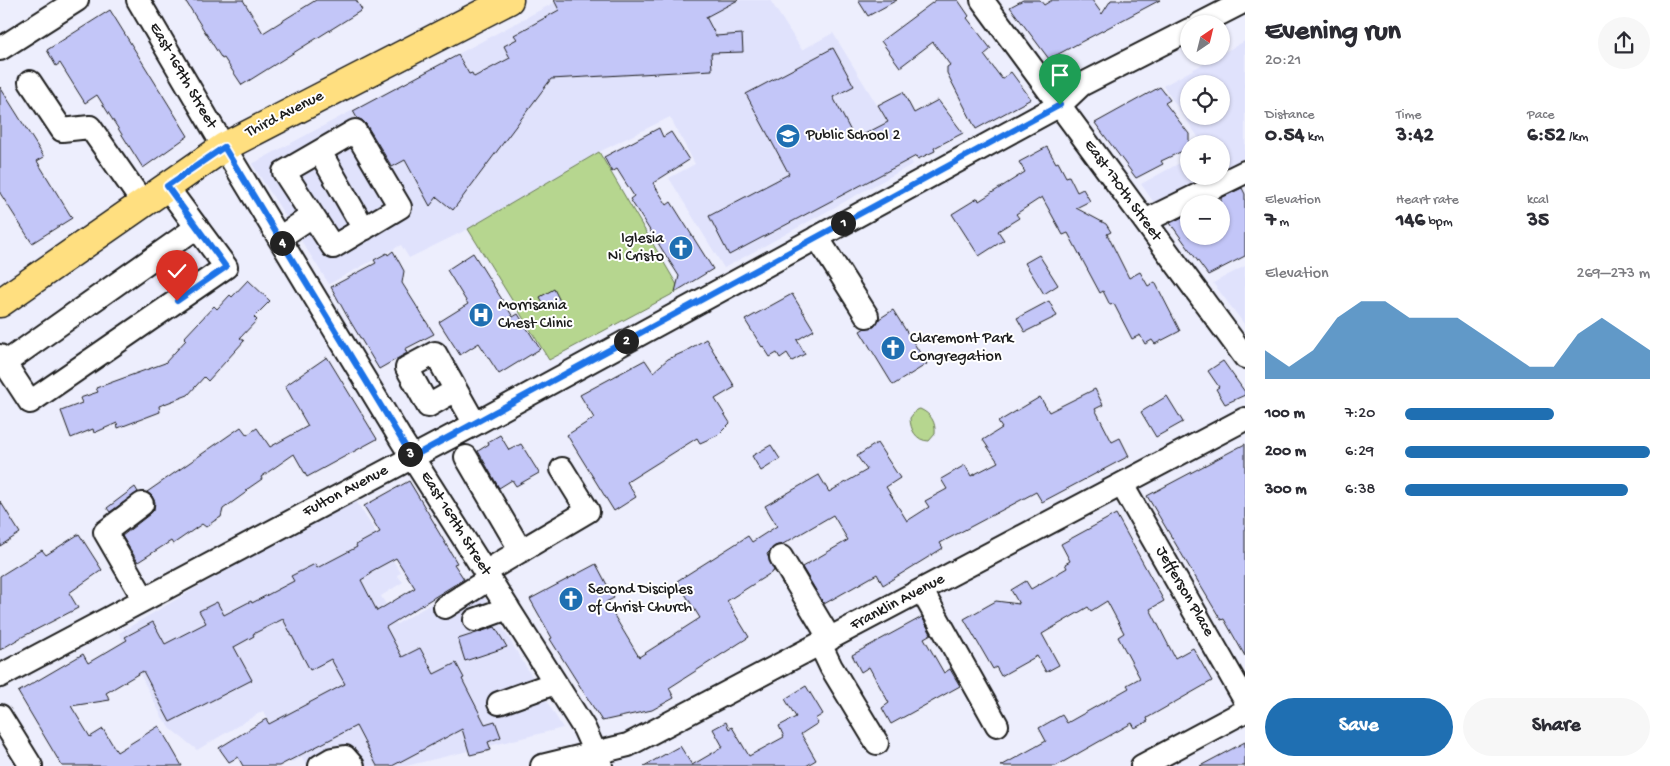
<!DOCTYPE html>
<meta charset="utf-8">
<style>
:root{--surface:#fff;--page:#f7f7f7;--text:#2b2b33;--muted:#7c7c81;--accent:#1f6fb2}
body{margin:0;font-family:"Gochi Hand",sans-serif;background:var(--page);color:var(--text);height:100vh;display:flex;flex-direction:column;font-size:19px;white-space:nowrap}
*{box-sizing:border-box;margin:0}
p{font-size:16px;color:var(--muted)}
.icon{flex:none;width:28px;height:28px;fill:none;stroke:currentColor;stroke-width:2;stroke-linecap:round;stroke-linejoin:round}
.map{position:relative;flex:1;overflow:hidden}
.drawer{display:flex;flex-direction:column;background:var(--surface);width:425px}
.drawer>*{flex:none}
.needle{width:32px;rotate:35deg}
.fabs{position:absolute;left:1180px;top:15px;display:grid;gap:10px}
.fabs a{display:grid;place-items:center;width:50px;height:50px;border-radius:50%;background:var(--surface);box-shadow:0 1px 4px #0004;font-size:25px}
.pin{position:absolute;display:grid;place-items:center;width:42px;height:42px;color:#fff;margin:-51px -21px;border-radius:50% 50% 50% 0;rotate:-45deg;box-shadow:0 0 5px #0007}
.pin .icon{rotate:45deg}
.km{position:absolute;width:25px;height:25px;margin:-12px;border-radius:50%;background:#222;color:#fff;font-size:14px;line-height:25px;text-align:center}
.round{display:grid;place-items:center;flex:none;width:52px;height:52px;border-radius:26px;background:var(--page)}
.summary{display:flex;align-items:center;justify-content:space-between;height:85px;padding:0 20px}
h1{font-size:28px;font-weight:700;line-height:38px}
.figures{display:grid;grid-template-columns:repeat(3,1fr);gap:8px;height:85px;padding:5px 20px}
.figures div{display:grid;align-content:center}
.figures b{font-size:21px;font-weight:700}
.figures small{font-size:14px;font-weight:400}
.figures p{font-size:14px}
.chart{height:140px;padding:10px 20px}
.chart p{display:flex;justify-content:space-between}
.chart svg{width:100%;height:90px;margin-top:5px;fill:var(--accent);opacity:.7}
.action{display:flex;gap:10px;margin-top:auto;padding:10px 20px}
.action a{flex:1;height:58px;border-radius:30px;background:var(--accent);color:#fff;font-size:20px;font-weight:700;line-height:58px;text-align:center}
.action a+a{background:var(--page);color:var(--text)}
ul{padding:0 20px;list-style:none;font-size:16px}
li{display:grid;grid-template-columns:80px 60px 1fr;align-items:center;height:38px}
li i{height:12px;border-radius:6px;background:var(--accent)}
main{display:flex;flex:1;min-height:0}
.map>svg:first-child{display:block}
.built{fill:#e0e2fc;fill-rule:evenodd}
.green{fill:#b6d68f;stroke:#697956}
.building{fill:#c3c6f8;stroke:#1c1c1c;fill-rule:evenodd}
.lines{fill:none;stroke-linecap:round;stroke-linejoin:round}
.minor-casing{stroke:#1c1c1c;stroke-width:26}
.major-casing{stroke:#1c1c1c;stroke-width:31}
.minor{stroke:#fff;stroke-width:22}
.major{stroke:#ffdf80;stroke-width:28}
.route-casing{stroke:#fff;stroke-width:10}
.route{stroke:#1a73e8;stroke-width:6}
.labels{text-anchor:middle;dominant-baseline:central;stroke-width:4;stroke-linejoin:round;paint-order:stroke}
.street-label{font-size:16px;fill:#1c1c1c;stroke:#fff}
.poi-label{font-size:16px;fill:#1c1c1c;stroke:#fff;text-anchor:start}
</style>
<main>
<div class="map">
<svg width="1245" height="766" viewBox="0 0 1245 766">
<rect width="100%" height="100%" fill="#edeefd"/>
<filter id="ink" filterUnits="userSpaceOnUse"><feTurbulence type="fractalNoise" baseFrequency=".02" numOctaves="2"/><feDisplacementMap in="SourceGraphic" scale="10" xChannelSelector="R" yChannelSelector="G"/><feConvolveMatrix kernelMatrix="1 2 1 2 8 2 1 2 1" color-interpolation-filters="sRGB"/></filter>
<g filter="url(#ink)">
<path class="built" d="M 559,0 L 770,0 L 802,50 L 833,33 L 913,164 L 724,268 L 669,178 L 695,164 L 670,117 L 599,152 L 468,229 L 409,258 L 401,245 L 329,284 L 252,164 Z
M 1245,41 L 1245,161 L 1221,173 L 1221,144 L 1203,144 L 1163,86 L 1218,56 L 1221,56 L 1221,54 ZM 1189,84 L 1221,84 L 1221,116 L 1189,116 Z
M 1189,158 L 1189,176 L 1216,176 L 1157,207 L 1141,184 Z
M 1245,266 L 1245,325 L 1213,283 Z
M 353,496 L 401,573 L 397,575 L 403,582 L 381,596 L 397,624 L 473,579 L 563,728 L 406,766 L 307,766 L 302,758 L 292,762 L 263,711 L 197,750 L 171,729 L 162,717 L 119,633 Z"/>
<path class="green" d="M 599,152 L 680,290 L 549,360 L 468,229 Z
M 920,409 C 931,414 936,422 935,434 L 929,441 C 916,441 910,429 910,418 L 916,410 Z"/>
<path class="building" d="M 185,0 L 243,0 L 263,33 L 316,0 L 356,0 L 362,10 L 242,85 L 224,58 L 222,59 Z
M 554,0 L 738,0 L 706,17 L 716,36 L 742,34 L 743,52 L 711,53 L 712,70 L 551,79 L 453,210 L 437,197 L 430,206 L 405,160 L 392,167 L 366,124 L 362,120 L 357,118 L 353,111 L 458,55 L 469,74 L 472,73 L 474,77 L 510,58 L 504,46 L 517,39 L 514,35 L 559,10 Z
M 858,0 L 897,0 L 868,16 Z
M 936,0 L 958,0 L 969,16 L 967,18 L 991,49 L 984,55 L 1002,79 L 1011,72 L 1031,99 L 976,129 L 947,73 L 947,67 L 950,65 L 933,42 L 900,67 L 881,41 Z
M 1023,0 L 1040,0 L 1044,5 L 1052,0 L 1092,0 L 1102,14 L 1111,0 L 1160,0 L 1049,59 L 1010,7 Z
M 110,10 L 188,136 L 143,168 L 97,95 L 85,103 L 60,63 L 56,66 L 47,50 Z
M 833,48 L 854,86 L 833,97 L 855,139 L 888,122 L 878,105 L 903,92 L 914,113 L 938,100 L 963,133 L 934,148 L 935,151 L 918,159 L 916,156 L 729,255 L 709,216 L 789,174 L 746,94 Z
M 0,87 L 44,157 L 37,161 L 72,218 L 32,243 L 0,193 Z
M 1160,87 L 1170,100 L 1165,103 L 1189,134 L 1189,148 L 1161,161 L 1163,164 L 1136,178 L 1095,123 Z
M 659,128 L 663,137 L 671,132 L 689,160 L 653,183 L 667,205 L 671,202 L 713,269 L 675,292 L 679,276 L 630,199 L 634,196 L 617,169 L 612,172 L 604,157 Z
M 1047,147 L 1056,163 L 1058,162 L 1066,177 L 1069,176 L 1077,192 L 1083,189 L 1090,201 L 1076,208 L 1106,224 L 1111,232 L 1107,234 L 1129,278 L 1140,272 L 1148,286 L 1155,282 L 1180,331 L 1155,344 L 1152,340 L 1145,344 L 1140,335 L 1132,339 L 1114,304 L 1110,305 L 1103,291 L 1100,293 L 1068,233 L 1063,235 L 1042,197 L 1016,214 L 1019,218 L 998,231 L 1004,240 L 979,256 L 952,214 L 978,198 L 979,201 L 1025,172 L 1019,162 Z
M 1242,188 L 1245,194 L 1245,256 L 1208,275 L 1170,223 L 1189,214 L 1189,236 L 1221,236 L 1221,198 Z
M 393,251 L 404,271 L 402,283 L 434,334 L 405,349 L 407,353 L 379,369 L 347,316 L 331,287 L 376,263 L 374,260 L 387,253 L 388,255 Z
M 473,253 L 513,317 L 518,314 L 540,349 L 499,374 L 479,343 L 460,355 L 439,322 L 468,304 L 447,270 Z
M 1039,255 L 1058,285 L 1044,294 L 1025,263 Z
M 248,280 L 270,301 L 254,317 L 257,320 L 240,338 L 244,341 L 208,381 L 204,377 L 188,395 L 159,406 L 160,412 L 118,428 L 117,423 L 94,433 L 93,429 L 71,438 L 61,411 L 82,403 L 80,398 L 98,392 L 96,388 L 165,363 L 186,340 L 184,338 L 214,306 L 217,309 L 230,295 L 232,297 Z
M 554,289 L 561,303 L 547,310 L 540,297 Z
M 792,294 L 814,330 L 797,340 L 805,354 L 792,361 L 787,353 L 780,358 L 777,353 L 770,357 L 763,346 L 762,347 L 745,320 Z
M 1049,301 L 1057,316 L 1025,332 L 1017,318 Z
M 893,310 L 927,364 L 893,385 L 860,331 L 865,328 L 874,327 L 879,319 Z
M 706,339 L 735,387 L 715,399 L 730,423 L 718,435 L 700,443 L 697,438 L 627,482 L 636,497 L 614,511 L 567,435 L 594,418 L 580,395 L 645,360 L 653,372 L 668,359 L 684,352 Z
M 327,357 L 377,439 L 307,477 L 294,454 L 261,477 L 262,479 L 246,490 L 248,491 L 223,509 L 221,517 L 214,521 L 206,527 L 202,524 L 173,544 L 171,541 L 138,562 L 122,536 L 150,514 L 154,510 L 155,502 L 152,496 L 147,492 L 241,427 L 247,435 L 257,428 L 270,447 L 308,426 L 285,386 Z
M 1223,361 L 1245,392 L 1245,395 L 1225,404 L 1216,389 L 1219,387 L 1208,371 Z
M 1095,389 L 1103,405 L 1095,409 L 1112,442 L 1120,438 L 1129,456 L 1042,502 L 1036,492 L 940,543 L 943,548 L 883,585 L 877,574 L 824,604 L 802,567 L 848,540 L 833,515 L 783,544 L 775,546 L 767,554 L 774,571 L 727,601 L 749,637 L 669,688 L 674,698 L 652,710 L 602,721 L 550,639 L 552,638 L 530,599 L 596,564 L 614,598 L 606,602 L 639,657 L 700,618 L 677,581 L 748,536 L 752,542 L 777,526 L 765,506 L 819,475 L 829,492 L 867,470 L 857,456 L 877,443 L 900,478 L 886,487 L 907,521 L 929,507 L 925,501 L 947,489 L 941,479 L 965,465 L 971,476 L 998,462 L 983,440 L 1002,428 L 998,422 L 1040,397 L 1049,412 Z
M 1167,396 L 1183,422 L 1156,437 L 1141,412 Z
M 500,435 L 509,450 L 521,444 L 539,473 L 516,486 L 512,480 L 499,488 L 478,451 L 489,444 L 488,442 Z
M 1245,444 L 1245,656 L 1224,619 L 1221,620 L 1147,496 Z
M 771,445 L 780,459 L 761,471 L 752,456 Z
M 409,481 L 436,526 L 435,526 L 457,563 L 454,564 L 464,579 L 386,627 L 402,657 L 420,648 L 434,674 L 456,663 L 464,678 L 462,679 L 485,724 L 495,721 L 501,737 L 488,742 L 491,750 L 470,755 L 462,729 L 392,766 L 377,766 L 356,726 L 279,766 L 243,766 L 238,757 L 229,762 L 219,748 L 266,719 L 269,724 L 345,684 L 331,659 L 310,670 L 283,619 L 253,634 L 254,636 L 234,647 L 252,680 L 170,722 L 143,671 L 106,693 L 110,700 L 71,706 L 90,737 L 103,729 L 117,752 L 159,726 L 182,766 L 62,766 L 18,692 L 83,654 L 88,663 L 127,640 L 125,637 L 153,622 L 165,644 L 206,623 L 199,611 L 217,602 L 224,615 L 251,601 L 252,603 L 294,581 L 291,576 L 315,564 L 317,568 L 357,547 L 356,545 L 380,532 L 364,506 ZM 396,558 L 415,588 L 377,611 L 361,580 L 371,574 L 370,572 Z
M 135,487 L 138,492 L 110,512 L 107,508 Z
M 0,501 L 20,533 L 0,546 Z
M 1116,514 L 1164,601 L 1150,609 L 1175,658 L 1193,648 L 1212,681 L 1147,718 L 1148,721 L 1135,728 L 1132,723 L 1056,766 L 1001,766 L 1046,741 L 1039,728 L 1062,715 L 1067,723 L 1129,688 L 1127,685 L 1140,678 L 1118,637 L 1124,633 L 1107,601 L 1091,611 L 1088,607 L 1042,634 L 1059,665 L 1046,672 L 1037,656 L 1001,676 L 996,667 L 993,669 L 964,619 L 996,601 L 1019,604 L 1011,590 L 1026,581 L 1031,589 L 1067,568 L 1065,564 L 1070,561 L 1061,544 Z
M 79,534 L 102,570 L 69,593 L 78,608 L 20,638 L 0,650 L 0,576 L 42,550 L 46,555 Z
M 922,617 L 931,634 L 924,638 L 944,673 L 950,669 L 960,686 L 891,724 L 882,708 L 889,703 L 869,667 L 861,672 L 852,655 Z
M 495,627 L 507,647 L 465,661 L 458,639 Z
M 806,686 L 823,714 L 815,719 L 818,723 L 801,734 L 816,760 L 806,766 L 644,766 L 680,746 L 692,765 L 723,747 L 713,729 L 726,722 L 729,729 L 732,727 L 749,756 L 784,737 L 779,726 L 796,717 L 785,699 Z
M 1245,742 L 1245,766 L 1200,766 Z"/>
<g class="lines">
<defs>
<path id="minor" d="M 138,0 L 224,147 L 402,441 L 584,728 L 601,766
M 982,0 L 1245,357
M 1200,24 L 1245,1
M 0,49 L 77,0
M 30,82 L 62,130 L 90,127 L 143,203
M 355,131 L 400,207 L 333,247 L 284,172 Z
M 320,152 L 364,229
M 1145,221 L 1245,172
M 817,237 L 867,316
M 279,238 L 312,216
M 0,356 L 30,402 L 226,267 L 167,187
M 5,363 L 197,227
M 456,390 L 428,406 L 407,368 L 435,353 L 475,424
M 466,457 L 521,551
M 1122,485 L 1245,700
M 142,504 L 105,532 L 144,599
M 781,557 L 830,639
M 485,572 L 588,511 L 562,469
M 922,591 L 997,725
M 445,607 L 489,579
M 475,620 L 508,608
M 820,644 L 831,667 L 877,743
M 0,676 L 475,424 L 1060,105 L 1081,85 L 1189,30
M 499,703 L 555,683
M 0,716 L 31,766
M 320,766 L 332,759 L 345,757 L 353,766
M 542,766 L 628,745 L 1245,419
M 1142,766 L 1245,711"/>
<path id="major" d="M 0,303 L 224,147 L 509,0"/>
</defs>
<use href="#minor" class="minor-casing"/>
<use href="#major" class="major-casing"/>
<use href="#minor" class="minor"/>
<use href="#major" class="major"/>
</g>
</g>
<g class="lines" filter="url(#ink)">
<defs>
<path id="route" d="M 177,301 L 226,267 L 167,186 L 224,147 L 412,457 L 1060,105"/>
</defs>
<use href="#route" class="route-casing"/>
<use href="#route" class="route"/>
</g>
<defs>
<symbol id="school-disc" viewBox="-11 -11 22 22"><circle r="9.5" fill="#1f6fb2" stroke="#fff"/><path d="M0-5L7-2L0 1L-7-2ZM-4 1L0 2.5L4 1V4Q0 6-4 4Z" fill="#fff"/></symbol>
<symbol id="church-disc" viewBox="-11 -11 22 22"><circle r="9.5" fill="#1f6fb2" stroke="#fff"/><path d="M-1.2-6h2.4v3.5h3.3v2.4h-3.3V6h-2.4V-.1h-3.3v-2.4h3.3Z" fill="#fff"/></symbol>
<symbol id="hospital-disc" viewBox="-11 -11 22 22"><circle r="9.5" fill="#1f6fb2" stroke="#fff"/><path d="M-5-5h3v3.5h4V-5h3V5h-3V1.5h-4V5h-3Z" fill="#fff"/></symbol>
</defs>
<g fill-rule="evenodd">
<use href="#school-disc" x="774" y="122" width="28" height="28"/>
<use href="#church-disc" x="667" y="234" width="28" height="28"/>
<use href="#hospital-disc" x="467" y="301" width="28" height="28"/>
<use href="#church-disc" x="879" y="334" width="28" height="28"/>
<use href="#church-disc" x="557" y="585" width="28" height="28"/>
</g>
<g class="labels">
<g class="street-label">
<text transform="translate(182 76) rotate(60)">East 169th Street</text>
<text transform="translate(285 115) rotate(-27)">Third Avenue</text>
<text transform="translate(1122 191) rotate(54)">East 170th Street</text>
<text transform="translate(346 492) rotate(-28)">Fulton Avenue</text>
<text transform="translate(455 524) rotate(58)">East 169th Street</text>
<text transform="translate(1184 592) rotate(60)">Jefferson Place</text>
<text transform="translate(898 603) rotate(-28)">Franklin Avenue</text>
</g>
<g class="poi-label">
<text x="806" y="136">Public School 2</text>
<text x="664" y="239" text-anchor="end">Iglesia<tspan x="664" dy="18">Ni Cristo</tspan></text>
<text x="498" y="306">Morrisania<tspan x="498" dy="18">Chest Clinic</tspan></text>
<text x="910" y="339">Claremont Park<tspan x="910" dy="18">Congregation</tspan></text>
<text x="588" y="590">Second Disciples<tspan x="588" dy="18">of Christ Church</tspan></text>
</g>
</g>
</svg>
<div class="fabs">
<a><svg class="needle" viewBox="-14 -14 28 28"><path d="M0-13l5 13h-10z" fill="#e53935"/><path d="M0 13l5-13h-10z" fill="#7c7c81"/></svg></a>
<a><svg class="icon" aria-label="locate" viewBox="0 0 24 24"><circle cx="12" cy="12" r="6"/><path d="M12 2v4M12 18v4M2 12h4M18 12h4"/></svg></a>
<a>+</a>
<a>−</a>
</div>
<div class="pin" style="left:1060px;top:105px;background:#1e9e55"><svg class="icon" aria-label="arrive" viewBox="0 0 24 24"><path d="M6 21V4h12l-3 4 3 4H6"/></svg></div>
<div class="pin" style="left:177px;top:301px;background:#d93025"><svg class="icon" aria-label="check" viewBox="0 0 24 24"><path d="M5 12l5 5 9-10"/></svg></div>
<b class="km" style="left:843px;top:223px">1</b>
<b class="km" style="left:626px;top:341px">2</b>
<b class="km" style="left:410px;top:454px">3</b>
<b class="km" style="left:282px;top:243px">4</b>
</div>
<section class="drawer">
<div class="summary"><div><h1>Evening run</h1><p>20:21</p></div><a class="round"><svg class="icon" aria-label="share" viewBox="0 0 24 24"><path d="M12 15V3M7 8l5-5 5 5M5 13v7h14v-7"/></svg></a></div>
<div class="figures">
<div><p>Distance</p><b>0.54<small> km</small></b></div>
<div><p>Time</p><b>3:42</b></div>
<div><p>Pace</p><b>6:52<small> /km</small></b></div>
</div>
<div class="figures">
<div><p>Elevation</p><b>7<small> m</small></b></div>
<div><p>Heart rate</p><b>146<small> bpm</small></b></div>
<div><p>kcal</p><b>35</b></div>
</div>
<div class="chart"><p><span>Elevation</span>269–273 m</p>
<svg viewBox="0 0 160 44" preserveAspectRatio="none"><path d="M0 44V30L10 38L20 30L30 14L40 6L50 6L60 14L70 14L80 14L90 22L100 30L110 38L120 38L130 22L140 14L150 22L160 30V44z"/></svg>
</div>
<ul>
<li><b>100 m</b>7:20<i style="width:61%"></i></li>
<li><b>200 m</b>6:29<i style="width:100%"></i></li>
<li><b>300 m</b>6:38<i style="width:91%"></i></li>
</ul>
<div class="action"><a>Save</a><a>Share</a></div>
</section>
</main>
